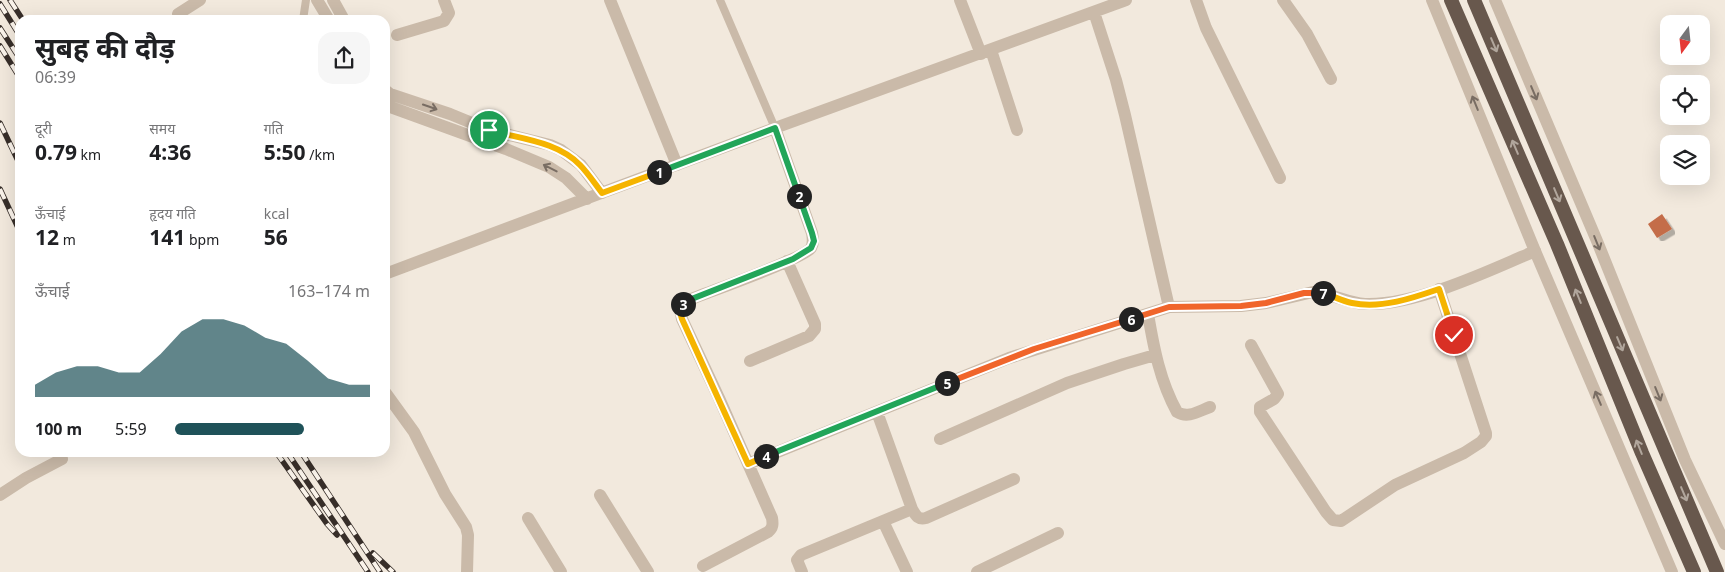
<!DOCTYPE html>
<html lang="hi">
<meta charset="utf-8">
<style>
:root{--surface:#fff;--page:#f6f6f6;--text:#202124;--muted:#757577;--accent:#1f5259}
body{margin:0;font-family:"Noto Sans","Noto Sans Devanagari",sans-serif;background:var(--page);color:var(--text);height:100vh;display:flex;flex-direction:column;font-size:19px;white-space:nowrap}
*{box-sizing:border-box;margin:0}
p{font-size:16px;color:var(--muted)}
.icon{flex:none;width:28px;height:28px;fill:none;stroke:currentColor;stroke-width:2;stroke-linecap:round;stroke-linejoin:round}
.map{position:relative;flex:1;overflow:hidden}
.side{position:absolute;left:15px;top:15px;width:375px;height:442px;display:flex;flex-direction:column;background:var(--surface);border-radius:15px;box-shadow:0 5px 20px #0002}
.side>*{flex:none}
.needle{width:32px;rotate:195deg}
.tools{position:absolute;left:1660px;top:15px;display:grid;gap:10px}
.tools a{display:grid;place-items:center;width:50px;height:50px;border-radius:10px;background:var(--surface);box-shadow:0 5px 20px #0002;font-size:25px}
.pin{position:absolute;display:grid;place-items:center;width:42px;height:42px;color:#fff;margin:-21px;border:2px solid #fff;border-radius:50%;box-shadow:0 1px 5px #0007}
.km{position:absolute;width:25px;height:25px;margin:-12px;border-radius:50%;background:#222;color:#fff;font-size:14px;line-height:25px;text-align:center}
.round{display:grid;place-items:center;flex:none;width:52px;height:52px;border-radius:15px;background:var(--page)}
.head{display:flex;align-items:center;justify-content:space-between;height:85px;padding:0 20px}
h1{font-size:28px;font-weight:700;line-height:38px}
.stats{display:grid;grid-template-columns:repeat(3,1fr);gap:8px;height:85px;padding:5px 20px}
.stats div{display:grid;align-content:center}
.stats b{font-size:21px;font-weight:700}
.stats small{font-size:14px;font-weight:400}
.stats p{font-size:14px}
.chart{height:140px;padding:10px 20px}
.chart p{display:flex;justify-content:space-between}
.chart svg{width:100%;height:90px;margin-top:5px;fill:var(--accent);opacity:.7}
ul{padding:0 20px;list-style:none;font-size:16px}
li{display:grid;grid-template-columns:80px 60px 1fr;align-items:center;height:38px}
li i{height:12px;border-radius:6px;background:var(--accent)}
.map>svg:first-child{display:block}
.building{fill:#c46d49;filter:url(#shadow)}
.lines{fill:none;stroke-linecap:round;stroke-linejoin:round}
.service{stroke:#cabaa9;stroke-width:8}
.minor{stroke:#cabaa9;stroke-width:12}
.tertiary{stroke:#cabaa9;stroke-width:12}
.trunk{stroke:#68584d;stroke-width:14}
.rail-casing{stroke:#372e29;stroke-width:5.5}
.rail{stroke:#faf3ea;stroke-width:4;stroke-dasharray:11;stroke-linecap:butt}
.oneway{stroke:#b1a69c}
.oneway2{stroke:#796d63}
.split-1-casing{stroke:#fff;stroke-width:10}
.split-2-casing{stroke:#fff;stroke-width:10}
.split-3-casing{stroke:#fff;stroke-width:10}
.split-4-casing{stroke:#fff;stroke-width:10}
.split-5-casing{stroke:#fff;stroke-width:10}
.split-6-casing{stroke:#fff;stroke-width:10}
.split-7-casing{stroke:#fff;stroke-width:10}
.split-8-casing{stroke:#fff;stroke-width:10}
.split-1{stroke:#f5b400;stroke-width:6}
.split-2{stroke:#22a559;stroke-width:6}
.split-3{stroke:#22a559;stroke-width:6}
.split-4{stroke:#f5b400;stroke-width:6}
.split-5{stroke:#22a559;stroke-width:6}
.split-6{stroke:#f0652b;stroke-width:6}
.split-7{stroke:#f0652b;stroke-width:6}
.split-8{stroke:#f5b400;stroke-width:6}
</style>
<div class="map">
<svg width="1725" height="572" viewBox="0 0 1725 572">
<defs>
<filter id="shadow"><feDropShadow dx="4.5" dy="4.5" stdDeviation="0" flood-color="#0004"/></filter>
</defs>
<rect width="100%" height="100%" fill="#f2e9dd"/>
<path class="building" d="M 1662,214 L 1672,229 L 1657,238 L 1648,224 Z"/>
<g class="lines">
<path class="service" d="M 720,0 L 775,128
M 303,20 L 306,0"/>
<path class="minor" d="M 317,0 L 329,20
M 333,0 L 344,20
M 610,0 L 677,165
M 960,0 L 981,54
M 1196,0 L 1206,28 L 1280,178
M 1283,0 L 1307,34 L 1331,79
M 1094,12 L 1116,80 L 1125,115 L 1169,307
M 178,14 L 200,0
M 397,35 L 444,21 L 449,13 L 444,0
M 991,50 L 1017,130
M 385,90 L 390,94 L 450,114 L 489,130 L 550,145 L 561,150 L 581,165 L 602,193
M 385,105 L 506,149 L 549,167 L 566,178 L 587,199
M 385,274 L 775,128 L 1126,0
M 1148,314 C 1154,349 1160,381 1177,412 C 1188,419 1199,411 1210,407
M 1251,345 L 1278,394 L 1274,399 L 1260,407 L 1260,412 L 1326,512 L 1333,520 L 1341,521 L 1395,485 L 1464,453 L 1481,442 L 1486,436 L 1486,433 L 1439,289
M 750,361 L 809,336 L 815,329 L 815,324 L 787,261
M 385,392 L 414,432 L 445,494 L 466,527 L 468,535 L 467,572
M 877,412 L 912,509 C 916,516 918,520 926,518 L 1014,479
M 940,439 L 1067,383 L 1124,364 L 1155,355
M 748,464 L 1009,358 L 1169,307 L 1241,306 L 1266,303 L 1313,292 C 1331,293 1347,303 1365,304 C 1415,306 1489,271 1535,251
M 0,495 L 26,478 L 62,459
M 600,495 L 648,572
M 528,518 L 561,572
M 883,521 L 907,572
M 703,566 L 768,532 C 773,528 773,524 772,518 L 719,398 L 682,319 L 680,308 L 689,300 C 708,292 803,259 811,248 C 814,243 813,239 812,233 L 775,128
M 802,572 L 797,560 L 801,555 L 912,509
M 977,572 L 1058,533"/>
<path class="tertiary" d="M 1432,0 L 1535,251 L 1672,572
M 1495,0 L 1597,241 L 1685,460 L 1725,544"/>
<path class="trunk" d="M 1451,0 L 1557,244 L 1642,453 L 1694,572
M 1474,0 L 1717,572"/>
<defs>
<path id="rail" d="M 10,0 L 23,20
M 0,4 L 20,36
M 0,28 L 20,59
M 0,46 L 20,78
M 0,123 L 20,165
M 0,189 L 20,232
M 276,452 L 327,524 L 337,535
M 287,452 L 368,572
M 301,452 L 380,572
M 373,553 L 393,572"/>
</defs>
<use href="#rail" class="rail-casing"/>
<use href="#rail" class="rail"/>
</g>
<defs><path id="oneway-shaft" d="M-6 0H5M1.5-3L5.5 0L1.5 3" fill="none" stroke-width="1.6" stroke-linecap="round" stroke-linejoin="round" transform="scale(1.25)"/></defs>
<g class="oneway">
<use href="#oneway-shaft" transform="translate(1494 45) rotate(67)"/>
<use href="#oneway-shaft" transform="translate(1515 147) rotate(-113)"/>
<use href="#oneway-shaft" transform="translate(1557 195) rotate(67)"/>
<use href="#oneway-shaft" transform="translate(1578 296) rotate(-112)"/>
<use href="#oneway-shaft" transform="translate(1620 344) rotate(67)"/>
<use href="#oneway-shaft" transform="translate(1639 447) rotate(-112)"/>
<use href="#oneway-shaft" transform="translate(1684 494) rotate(67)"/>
</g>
<g class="oneway2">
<use href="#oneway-shaft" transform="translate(1534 93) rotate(67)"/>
<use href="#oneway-shaft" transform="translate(1475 103) rotate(-112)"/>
<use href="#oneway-shaft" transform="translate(430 107) rotate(19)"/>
<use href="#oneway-shaft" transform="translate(550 168) rotate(-153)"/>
<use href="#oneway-shaft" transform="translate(1597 243) rotate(68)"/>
<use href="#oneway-shaft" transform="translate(1658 394) rotate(68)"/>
<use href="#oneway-shaft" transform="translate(1598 398) rotate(-113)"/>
</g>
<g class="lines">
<defs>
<path id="split-1" d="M 489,130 C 520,139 557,141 580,165 C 588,173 595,184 602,193 L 659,172"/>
<path id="split-2" d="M 659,172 L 775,128 L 799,196"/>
<path id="split-3" d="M 683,304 L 689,300 L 793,259 L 811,248 L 814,241 L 812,233 L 799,196"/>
<path id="split-4" d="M 683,304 C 679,309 680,313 682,319 L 748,464 L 766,456"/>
<path id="split-5" d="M 766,456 L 947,383"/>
<path id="split-6" d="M 947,383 L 1034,349 L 1131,319"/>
<path id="split-7" d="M 1131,319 L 1169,307 L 1241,306 L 1266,303 L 1304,293 L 1323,293"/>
<path id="split-8" d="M 1323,293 C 1333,296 1342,301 1352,303 C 1381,309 1413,298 1439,289 L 1454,335"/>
</defs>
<use href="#split-1" class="split-1-casing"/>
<use href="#split-2" class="split-2-casing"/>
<use href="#split-3" class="split-3-casing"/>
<use href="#split-4" class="split-4-casing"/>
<use href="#split-5" class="split-5-casing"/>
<use href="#split-6" class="split-6-casing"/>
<use href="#split-7" class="split-7-casing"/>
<use href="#split-8" class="split-8-casing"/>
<use href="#split-1" class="split-1"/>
<use href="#split-2" class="split-2"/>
<use href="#split-3" class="split-3"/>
<use href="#split-4" class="split-4"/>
<use href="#split-5" class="split-5"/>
<use href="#split-6" class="split-6"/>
<use href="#split-7" class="split-7"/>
<use href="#split-8" class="split-8"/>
</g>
</svg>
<div class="tools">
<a><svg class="needle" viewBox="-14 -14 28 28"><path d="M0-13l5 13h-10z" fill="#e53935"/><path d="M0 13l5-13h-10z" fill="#757577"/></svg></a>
<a><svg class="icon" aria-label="locate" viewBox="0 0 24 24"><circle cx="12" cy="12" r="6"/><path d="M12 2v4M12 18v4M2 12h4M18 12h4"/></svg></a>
<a><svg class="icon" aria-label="layers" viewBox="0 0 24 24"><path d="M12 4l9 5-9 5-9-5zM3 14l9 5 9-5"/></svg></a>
</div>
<div class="pin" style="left:489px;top:130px;background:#1e9e55"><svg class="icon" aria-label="arrive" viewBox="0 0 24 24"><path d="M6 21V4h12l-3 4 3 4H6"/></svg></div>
<div class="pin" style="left:1454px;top:335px;background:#d93025"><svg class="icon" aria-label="check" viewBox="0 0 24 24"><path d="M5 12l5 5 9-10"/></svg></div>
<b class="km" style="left:659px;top:172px">1</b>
<b class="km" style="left:799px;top:196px">2</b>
<b class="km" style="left:683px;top:304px">3</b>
<b class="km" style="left:766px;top:456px">4</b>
<b class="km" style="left:947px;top:383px">5</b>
<b class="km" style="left:1131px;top:319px">6</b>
<b class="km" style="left:1323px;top:293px">7</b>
<section class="side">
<div class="head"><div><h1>सुबह की दौड़</h1><p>06:39</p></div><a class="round"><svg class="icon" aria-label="share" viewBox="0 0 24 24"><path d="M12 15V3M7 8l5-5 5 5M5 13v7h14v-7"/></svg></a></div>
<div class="stats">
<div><p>दूरी</p><b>0.79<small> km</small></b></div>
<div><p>समय</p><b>4:36</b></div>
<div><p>गति</p><b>5:50<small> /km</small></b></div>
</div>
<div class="stats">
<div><p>ऊँचाई</p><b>12<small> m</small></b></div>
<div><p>हृदय गति</p><b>141<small> bpm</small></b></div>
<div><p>kcal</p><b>56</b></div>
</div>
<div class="chart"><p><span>ऊँचाई</span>163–174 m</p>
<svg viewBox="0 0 160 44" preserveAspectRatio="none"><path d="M0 44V38L10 32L20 29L30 29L40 32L50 32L60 23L70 12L80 6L90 6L100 9L110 15L120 18L130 26L140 35L150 38L160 38V44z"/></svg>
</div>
<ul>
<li><b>100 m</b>5:59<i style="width:66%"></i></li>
</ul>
</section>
</div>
